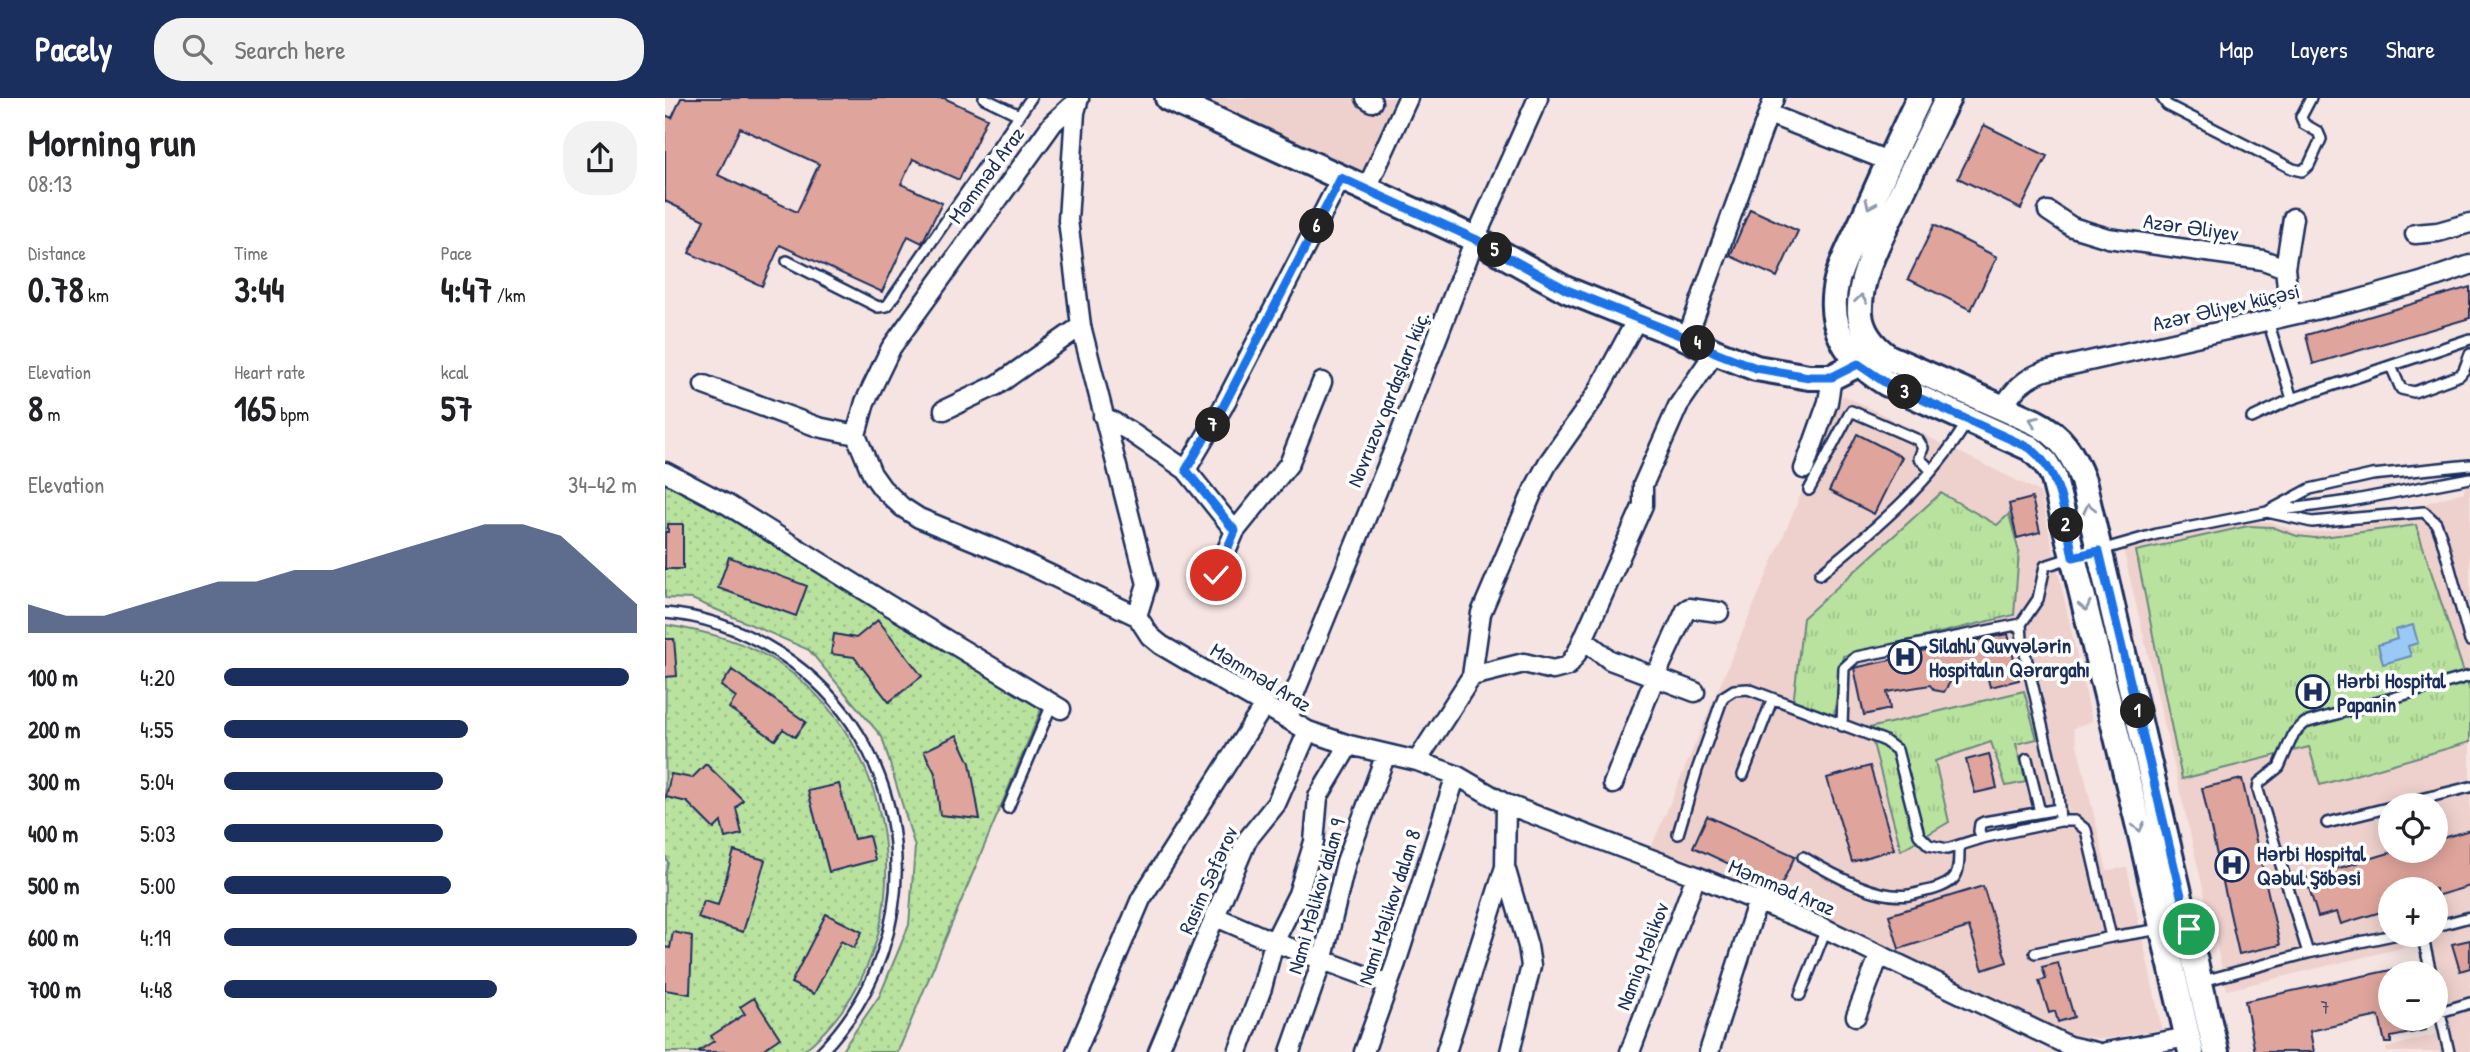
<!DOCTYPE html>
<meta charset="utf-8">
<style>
:root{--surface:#fff;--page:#f2f2f2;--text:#202124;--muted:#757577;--accent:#1b2f5e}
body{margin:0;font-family:"Patrick Hand",sans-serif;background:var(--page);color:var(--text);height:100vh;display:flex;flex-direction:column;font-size:26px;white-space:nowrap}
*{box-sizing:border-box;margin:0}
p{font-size:23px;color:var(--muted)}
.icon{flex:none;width:38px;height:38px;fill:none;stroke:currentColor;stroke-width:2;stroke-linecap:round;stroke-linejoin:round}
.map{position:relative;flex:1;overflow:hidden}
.sheet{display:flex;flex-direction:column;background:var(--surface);width:665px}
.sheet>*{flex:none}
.controls{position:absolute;left:1713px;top:695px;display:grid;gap:14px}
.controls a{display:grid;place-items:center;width:70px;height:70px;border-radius:50%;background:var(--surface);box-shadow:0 4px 18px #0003;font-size:35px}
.pin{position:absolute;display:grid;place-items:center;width:60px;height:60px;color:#fff;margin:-30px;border:4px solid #fff;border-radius:50%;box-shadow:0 2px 7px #0007}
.km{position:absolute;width:35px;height:35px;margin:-18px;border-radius:50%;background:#222;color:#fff;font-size:19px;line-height:35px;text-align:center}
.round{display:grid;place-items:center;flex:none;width:74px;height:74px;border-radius:28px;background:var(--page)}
.headline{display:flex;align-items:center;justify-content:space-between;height:119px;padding:0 28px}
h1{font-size:38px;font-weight:700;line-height:52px}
.metrics{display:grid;grid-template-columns:repeat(3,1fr);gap:10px;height:119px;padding:7px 28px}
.metrics div{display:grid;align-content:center}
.metrics b{font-size:35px;font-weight:700}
.metrics small{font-size:19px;font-weight:400}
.metrics p{font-size:19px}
.chart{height:196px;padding:14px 28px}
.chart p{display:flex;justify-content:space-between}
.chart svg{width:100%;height:126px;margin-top:7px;fill:var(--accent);opacity:.7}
ul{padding:0 28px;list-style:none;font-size:23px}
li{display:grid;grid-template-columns:112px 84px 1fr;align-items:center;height:52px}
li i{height:18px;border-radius:9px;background:var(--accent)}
header{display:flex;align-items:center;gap:42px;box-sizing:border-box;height:98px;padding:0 35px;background:var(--accent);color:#fff}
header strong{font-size:33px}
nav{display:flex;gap:38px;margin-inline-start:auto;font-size:24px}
.search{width:490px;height:63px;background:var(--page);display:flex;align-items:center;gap:18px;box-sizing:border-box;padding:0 24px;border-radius:28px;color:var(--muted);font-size:26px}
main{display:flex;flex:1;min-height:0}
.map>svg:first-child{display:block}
.built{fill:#eed1cc;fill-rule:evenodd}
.grass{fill:url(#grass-dots);stroke:#6a887e;stroke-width:2}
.park{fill:url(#park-tufts);stroke:#6a887e;stroke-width:2}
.water{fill:#9bc9f6;stroke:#688bb9;stroke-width:2}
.building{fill:#dfa59c;stroke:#1b2f5e;stroke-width:2;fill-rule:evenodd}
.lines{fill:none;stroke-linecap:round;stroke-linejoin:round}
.lane-casing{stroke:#1b2f5e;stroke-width:14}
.street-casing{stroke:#1b2f5e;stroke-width:23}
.secondary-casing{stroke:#1b2f5e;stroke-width:30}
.lane{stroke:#fff;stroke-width:9}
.street{stroke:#fff;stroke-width:18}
.secondary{stroke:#fff;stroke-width:24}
.oneway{stroke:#8d97ae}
.route-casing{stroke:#fff;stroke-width:14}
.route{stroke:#1a73e8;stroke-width:9}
.labels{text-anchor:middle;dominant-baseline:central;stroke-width:7;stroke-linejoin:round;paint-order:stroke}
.number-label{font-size:18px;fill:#4c4c6e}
.street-label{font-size:21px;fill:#1b2f5e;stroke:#fff}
.poi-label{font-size:21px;font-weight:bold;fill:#1b2f5e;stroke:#fff;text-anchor:start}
</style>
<header>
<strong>Pacely</strong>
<div class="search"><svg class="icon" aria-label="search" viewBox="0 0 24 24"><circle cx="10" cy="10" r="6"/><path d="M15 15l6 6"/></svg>Search here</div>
<nav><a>Map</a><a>Layers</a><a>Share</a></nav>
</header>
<main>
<section class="sheet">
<div class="headline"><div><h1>Morning run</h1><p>08:13</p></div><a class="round"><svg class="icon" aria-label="share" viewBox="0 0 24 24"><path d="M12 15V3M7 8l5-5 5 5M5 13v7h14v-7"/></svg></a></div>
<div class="metrics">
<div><p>Distance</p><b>0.78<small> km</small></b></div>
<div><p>Time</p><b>3:44</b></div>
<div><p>Pace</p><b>4:47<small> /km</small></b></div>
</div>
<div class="metrics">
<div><p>Elevation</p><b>8<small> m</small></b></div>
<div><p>Heart rate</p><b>165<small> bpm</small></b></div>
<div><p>kcal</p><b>57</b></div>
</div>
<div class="chart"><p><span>Elevation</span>34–42 m</p>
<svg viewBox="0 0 160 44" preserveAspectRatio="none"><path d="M0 44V34L10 38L20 38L30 34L40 30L50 26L60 26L70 22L80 22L90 18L100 14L110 10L120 6L130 6L140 10L150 22L160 34V44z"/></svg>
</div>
<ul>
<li><b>100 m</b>4:20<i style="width:98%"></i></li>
<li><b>200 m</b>4:55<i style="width:59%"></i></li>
<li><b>300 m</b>5:04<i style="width:53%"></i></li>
<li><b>400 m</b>5:03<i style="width:53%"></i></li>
<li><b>500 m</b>5:00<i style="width:55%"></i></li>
<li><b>600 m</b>4:19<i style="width:100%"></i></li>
<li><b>700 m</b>4:48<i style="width:66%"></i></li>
</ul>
</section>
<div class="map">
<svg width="1805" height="954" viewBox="0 0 1805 954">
<defs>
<pattern id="grass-dots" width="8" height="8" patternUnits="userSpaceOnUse" patternTransform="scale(1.75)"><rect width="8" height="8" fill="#b8e29e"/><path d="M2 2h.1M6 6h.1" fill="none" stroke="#9ec28a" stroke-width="1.8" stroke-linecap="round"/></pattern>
<pattern id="park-tufts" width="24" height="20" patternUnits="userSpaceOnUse" patternTransform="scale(1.75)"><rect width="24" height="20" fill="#b8e29e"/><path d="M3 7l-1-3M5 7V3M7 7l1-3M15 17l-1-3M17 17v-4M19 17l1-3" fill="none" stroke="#9ec28a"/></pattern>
</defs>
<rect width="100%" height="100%" fill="#f5e4e1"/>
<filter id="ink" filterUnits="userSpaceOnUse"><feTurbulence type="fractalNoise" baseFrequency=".0143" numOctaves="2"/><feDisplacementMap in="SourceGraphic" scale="14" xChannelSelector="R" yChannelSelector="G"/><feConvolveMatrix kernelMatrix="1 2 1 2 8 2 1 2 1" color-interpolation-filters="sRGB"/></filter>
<g filter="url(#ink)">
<path class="built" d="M 530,0 L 738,0 L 703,79 Z
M 1178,297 L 1375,394 L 1427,623 L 1408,630 L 1442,772 L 1462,770 L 1497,931 L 1441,941 L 1398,936 L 1140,815 L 986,750 Z
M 1805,378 L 1805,954 L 1722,954 L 1721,950 L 1772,936 L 1769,921 L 1771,920 L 1771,875 L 1759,875 L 1753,846 L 1562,892 L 1458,451 L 1589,423 L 1606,424 L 1630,433 L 1643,435 L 1750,421 L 1755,407 L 1799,394 L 1802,379 ZM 1726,707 L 1771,707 L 1771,752 L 1726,752 ZM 1726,791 L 1771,791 L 1771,836 L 1726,836 Z"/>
<path class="grass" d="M 0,385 L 47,410 L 377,610 L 233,954 L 176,954 L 215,897 L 244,827 L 250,749 L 217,639 L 144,552 L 27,501 L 0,500 Z
M 1,527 C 43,534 85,544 120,570 C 244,658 259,857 137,954 L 0,954 L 0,776 L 3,765 L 0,756 Z"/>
<path class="park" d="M 1276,395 L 1332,427 L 1344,416 L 1354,454 L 1349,517 L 1178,558 L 1169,617 L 1128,607 L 1138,520 Z
M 1751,427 L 1805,593 L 1805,644 L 1655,687 L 1644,649 L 1517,681 L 1471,453 L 1583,428 L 1607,429 L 1632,438 L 1650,440 Z
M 1359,593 L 1372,641 L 1351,646 L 1361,684 L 1341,688 L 1326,644 L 1270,663 L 1284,724 L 1236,752 L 1204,630 Z"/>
<path class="water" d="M 1748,527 L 1753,545 L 1743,548 L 1746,558 L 1718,566 L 1713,547 L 1732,541 L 1730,532 Z"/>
<path class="building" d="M 16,0 L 279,0 L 322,20 L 294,82 L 248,61 L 236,86 L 277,105 L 257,145 L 243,138 L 217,194 L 115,147 L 97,188 L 24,155 L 39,122 L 0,103 L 0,17 L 7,20 ZM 75,30 L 154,66 L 132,114 L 53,77 Z
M 1319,27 L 1382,58 L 1356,111 L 1293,80 Z
M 1085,111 L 1133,133 L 1112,179 L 1065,158 Z
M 1269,127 L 1332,159 L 1306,212 L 1243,181 Z
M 1805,189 L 1805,220 L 1648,266 L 1641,237 Z
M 1192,336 L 1237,359 L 1209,416 L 1164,393 Z
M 1367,400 L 1375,434 L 1352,440 L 1344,406 Z
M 3,426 L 18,426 L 18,471 L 0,471 L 0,434 L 3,434 Z
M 64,459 L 142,488 L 131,518 L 53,490 Z
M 213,522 L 257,578 L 224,604 L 189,559 L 166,556 L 169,536 L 191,540 Z
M 1343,536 L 1354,582 L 1325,589 L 1321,573 L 1287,581 L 1279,594 L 1269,592 L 1265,587 L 1222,594 L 1225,611 L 1199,617 L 1189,570 L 1252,556 L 1251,554 Z
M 0,541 L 9,541 L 12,578 L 0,579 Z
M 67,572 L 141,624 L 130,639 L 118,631 L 110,642 L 64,610 L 71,599 L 56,588 Z
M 292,637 L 305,665 L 315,721 L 275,717 L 270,675 L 259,653 Z
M 1324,656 L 1332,690 L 1310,695 L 1301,662 Z
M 41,666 L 78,702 L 71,710 L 77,736 L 60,740 L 56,724 L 49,731 L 22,704 L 1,699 L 6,676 L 27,680 Z
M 1205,668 L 1229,751 L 1187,764 L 1162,680 Z
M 1577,681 L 1615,847 L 1574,856 L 1537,690 Z
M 174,686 L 189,741 L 204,738 L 210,762 L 164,774 L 143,693 Z
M 1042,718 L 1130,758 L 1115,790 L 1028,749 Z
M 1805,732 L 1805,788 L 1771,798 L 1771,791 L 1726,791 L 1726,811 L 1676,826 L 1672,814 L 1653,819 L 1641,780 L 1734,752 L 1771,752 L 1771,742 Z
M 69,753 L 100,762 L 78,834 L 33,820 L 39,803 L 53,807 Z
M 1318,788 L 1342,864 L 1318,872 L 1304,829 L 1234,851 L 1224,817 Z
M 161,816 L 197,834 L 189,850 L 176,843 L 149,896 L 126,885 Z
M 8,834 L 27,838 L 25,896 L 0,892 L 0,849 L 5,850 Z
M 1805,842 L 1805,870 L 1795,873 L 1787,846 Z
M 1393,865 L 1409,919 L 1393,924 L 1390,913 L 1384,915 L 1374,883 L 1381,881 L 1377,869 Z
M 1726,872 L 1726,920 L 1759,920 L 1761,932 L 1726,939 L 1726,945 L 1720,945 L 1714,918 L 1645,933 L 1649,954 L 1590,954 L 1580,903 Z
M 89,900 L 115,940 L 94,954 L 32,954 L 49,943 L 46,938 L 80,916 L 75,909 Z"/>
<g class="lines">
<defs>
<path id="lane" d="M 319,0 L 354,17
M 1497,0 L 1502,7 L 1628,71 L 1637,73 L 1644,67 L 1656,41 L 1653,34 L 1639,26 L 1636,19 L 1646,0
M 122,163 L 213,209 L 222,208 L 366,0
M 1603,223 L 1627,301
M 1726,268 L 1736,291 L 1749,294 L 1795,277 L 1799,272 L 1805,256
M 1587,320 L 1627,301 L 1805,241
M 1805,367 L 1707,377 L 1645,391 L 1602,414 L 1685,403 L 1805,380
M 1144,392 L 1186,313 L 1253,342 L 1258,350 L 1254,360 L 1266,372
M 1436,452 L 1492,436 L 1602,414 L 1647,424 L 1759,414 L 1771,425 L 1776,438 L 1805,543
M 1155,476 C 1209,432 1267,384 1302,324
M 0,515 C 41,518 79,533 114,555 C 253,644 270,838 156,954
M 1177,628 L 1179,570 L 1191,559 L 1356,526
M 1362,661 L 1375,714
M 1078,677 L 1107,602
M 1732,707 L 1805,689
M 343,710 L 387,606
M 1395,723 L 1393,695 L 1357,542 L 1356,526 L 1373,501 L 1380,468 L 1408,459
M 1662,725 L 1726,709
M 1013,736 L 1032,672 L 1058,599 L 1069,592 L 1083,591 L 1218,642 L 1232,652 L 1254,737 L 1264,747 L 1282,751 L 1317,740 L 1395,723 L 1410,723 L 1421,732 L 1446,839 L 1496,831
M 1317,740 L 1314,733 L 1315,726 L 1319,724 L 1394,711
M 1138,759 C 1166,776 1212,802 1244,797 C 1251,796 1259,793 1266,792 C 1294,784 1294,776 1294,749
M 1771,828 L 1805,819
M 1757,836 L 1766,875
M 1370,855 L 1446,839
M 1643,855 L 1593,692 L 1594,685 L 1614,669 L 1629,635 L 1640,625 L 1805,578
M 1538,883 L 1643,855 L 1733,836
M 1135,897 L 1161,831
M 1771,897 L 1784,954
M 1775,914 L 1805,905"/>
<path id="street" d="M 414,0 L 410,14 L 403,122 L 416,228 L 482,486 L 472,518
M 701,0 L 707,4
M 414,1 L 388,25 L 226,250 L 200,304 L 191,337 L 207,376 L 217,390 L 237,409 L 254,420 L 337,454 L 472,518 L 485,538 L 496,547 L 643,633 L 684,647 L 752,663 L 791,677 L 841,706 L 1031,778 L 1161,831 L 1404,948 L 1431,954
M 1104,16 L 1223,63
M 702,90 L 743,0
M 1383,113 L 1407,129 L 1443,140 L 1598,162 L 1620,170 L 1625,217
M 1750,136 L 1773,134 L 1805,125
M 1620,170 L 1628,120
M 1022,240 L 1109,0
M 39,287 L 153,329 L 191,337
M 1338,309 C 1349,291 1360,280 1380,273 L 1685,204 L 1756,184 L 1805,167
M 279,312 L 332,287 L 416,228
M 438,318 L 464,333 L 521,372 L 570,433 L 624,366 L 657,284
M 1139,371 L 1163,304 L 1167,279
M 521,372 L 558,309 L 676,80
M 0,374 L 63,407 L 222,506 L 396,611
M 551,477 L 570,433
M 918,541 L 945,562 L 1030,594
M 807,578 L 859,565 L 888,572 L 903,568 L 912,555 L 978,407 L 978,387 L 1013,308 L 1050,254
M 625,622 L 626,604 L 734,339 L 810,141 L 873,0
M 752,663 L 807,578 L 816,515 L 869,391 L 883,365 L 931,297 L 972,221
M 948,686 L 990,579 L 1021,512 L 1024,510 L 1054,514
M 840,769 L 863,848 L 866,868 L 845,954
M 551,819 L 609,844 L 723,886
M 1191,918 L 1214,858
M 411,954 L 476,801 L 600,606
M 493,954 L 582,742 L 611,706 L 643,633
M 573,954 L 597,890 L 609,844 L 633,796 L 649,744 L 653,699 L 684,647
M 625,954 L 658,860 L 681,764 L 721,656
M 699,954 L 731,865 L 791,677
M 781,954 L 840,769 L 841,706
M 965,954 L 1031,778
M 1044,954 L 1093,802
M 1441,954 L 1523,939"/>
<path id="secondary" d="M 503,0 L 810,141 L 902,192 L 1022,240 L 1050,254 L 1091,270 L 1144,279 L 1167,279 L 1193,266 L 1204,255
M 1254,0 C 1235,39 1217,78 1200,117 C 1191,138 1178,160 1172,182 C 1160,228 1183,262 1221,285 L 1365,350 L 1380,364 L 1388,377 L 1475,733 L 1526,954
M 1283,0 C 1264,37 1246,75 1228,113 C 1214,143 1193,180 1195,215 C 1196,234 1208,248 1223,259 L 1370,324 C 1396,337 1408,356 1418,383 L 1551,954"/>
</defs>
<use href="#lane" class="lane-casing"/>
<use href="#street" class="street-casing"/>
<use href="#secondary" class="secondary-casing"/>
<use href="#lane" class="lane"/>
<use href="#street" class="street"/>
<use href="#secondary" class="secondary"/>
</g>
<defs><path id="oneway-chevron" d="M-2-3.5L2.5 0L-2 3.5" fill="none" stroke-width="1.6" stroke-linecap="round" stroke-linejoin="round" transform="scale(1.75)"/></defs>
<g class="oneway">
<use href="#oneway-chevron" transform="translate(1205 106) rotate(113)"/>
<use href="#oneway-chevron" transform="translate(1196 201) rotate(-83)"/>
<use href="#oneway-chevron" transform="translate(1369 323) rotate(-154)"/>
<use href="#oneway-chevron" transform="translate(1424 410) rotate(-103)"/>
<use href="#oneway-chevron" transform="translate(1420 508) rotate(76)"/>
<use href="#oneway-chevron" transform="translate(1474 729) rotate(77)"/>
</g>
</g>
<g class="lines" filter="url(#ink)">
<defs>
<path id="route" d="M 551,477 L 570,433 L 521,372 L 558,309 L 676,80 L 810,141 L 902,192 L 1022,240 L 1050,254 L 1091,270 L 1144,279 L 1167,279 L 1193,266 L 1221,285 L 1365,350 C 1398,376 1400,421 1408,459 L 1434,453 L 1524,831"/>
</defs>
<use href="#route" class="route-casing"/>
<use href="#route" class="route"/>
</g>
<defs>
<symbol id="hospital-ring" viewBox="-11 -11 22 22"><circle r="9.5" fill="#fff" stroke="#1b2f5e" stroke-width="1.5"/><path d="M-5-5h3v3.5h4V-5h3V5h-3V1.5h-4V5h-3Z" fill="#1b2f5e"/></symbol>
</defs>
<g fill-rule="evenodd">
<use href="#hospital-ring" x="1221" y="540" width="38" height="38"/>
<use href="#hospital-ring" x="1629" y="575" width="38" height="38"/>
<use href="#hospital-ring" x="1548" y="748" width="38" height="38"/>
</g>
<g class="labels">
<g class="number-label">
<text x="1660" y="909">7</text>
</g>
<g class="street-label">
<text transform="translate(321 77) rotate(-54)">Məmməd Araz</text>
<text transform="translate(1526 129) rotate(8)">Azər Əliyev</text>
<text transform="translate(1561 209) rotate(-13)">Azər Əliyev küçəsi</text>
<text transform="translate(723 301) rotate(-68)">Novruzov qardaşları küç.</text>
<text transform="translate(596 579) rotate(31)">Məmməd Araz</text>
<text transform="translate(543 782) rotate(-66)">Rasim Səfərov</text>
<text transform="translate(1117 789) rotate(23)">Məmməd Araz</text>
<text transform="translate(651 798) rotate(-74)">Nami Məlikov dalan 9</text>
<text transform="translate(724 809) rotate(-72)">Nami Məlikov dalan 8</text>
<text transform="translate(977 858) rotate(-69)">Namiq Məlikov</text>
</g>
<g class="poi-label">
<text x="1264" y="547">Silahlı Quvvələrin<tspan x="1264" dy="24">Hospitalın Qərargahı</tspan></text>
<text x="1672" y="582">Hərbi Hospital<tspan x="1672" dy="24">Papanin</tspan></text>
<text x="1592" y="755">Hərbi Hospital<tspan x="1592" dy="24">Qəbul Şöbəsi</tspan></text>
</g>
</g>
</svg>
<div class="controls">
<a><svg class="icon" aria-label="locate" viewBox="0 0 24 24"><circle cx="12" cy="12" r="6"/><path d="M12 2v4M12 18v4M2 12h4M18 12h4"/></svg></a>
<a>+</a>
<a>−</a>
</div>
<div class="pin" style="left:1524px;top:831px;background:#1e9e55"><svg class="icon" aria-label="arrive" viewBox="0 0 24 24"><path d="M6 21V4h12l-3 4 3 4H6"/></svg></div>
<div class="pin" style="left:551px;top:477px;background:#d93025"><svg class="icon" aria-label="check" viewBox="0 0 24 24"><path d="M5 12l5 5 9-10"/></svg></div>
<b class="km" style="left:1473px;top:613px">1</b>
<b class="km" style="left:1401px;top:427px">2</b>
<b class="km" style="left:1240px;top:294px">3</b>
<b class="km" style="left:1033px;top:245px">4</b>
<b class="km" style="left:830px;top:152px">5</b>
<b class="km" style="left:652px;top:128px">6</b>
<b class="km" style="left:548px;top:327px">7</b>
</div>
</main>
